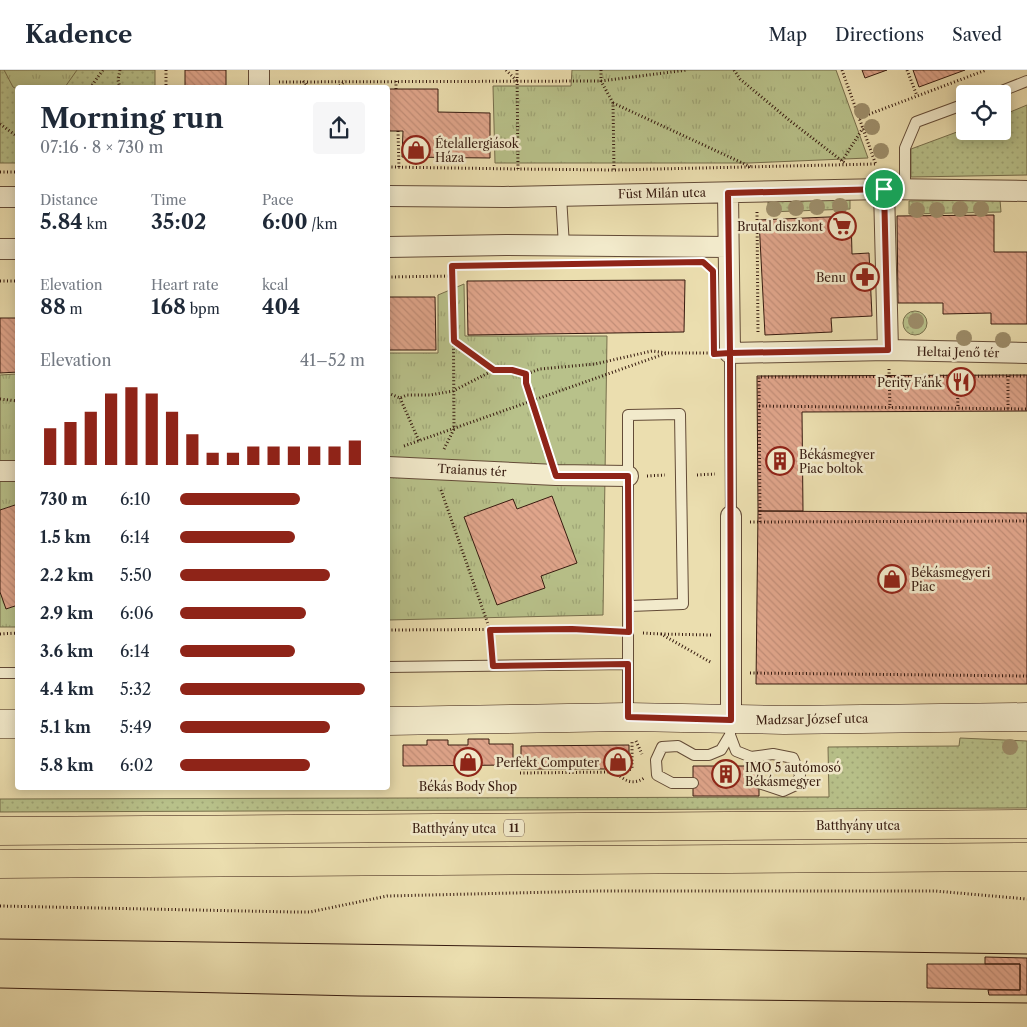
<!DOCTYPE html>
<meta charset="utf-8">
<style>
:root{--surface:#fff;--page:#f6f6f7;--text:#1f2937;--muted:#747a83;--line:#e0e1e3;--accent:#8f2418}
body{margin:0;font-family:"Libre Caslon Text",serif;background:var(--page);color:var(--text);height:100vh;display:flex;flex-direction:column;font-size:19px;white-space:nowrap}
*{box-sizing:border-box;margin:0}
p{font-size:16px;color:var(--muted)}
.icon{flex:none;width:28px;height:28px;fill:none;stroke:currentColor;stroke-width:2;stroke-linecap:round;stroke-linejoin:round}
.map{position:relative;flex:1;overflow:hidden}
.side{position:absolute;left:15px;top:15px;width:375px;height:705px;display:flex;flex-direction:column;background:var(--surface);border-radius:5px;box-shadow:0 2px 12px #0003}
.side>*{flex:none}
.buttons{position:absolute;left:956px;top:15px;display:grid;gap:10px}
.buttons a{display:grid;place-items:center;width:55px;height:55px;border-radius:5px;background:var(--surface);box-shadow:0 2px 12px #0003;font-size:25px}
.pin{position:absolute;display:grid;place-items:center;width:42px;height:42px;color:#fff;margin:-21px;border:2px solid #fff;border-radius:50%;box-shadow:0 1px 5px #0007}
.round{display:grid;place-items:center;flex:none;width:52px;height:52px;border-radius:5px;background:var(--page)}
.head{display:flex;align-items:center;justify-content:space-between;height:85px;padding:0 25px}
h1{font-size:28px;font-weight:700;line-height:38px}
.figures{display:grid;grid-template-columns:repeat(3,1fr);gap:8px;height:85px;padding:5px 25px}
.figures div{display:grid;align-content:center}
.figures b{font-size:21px;font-weight:700}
.figures small{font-size:14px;font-weight:400}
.figures p{font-size:14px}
.chart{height:140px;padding:10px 25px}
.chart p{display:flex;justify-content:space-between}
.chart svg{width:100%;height:90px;margin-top:5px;stroke:var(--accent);stroke-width:6}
ul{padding:0 25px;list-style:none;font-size:16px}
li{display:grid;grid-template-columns:80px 60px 1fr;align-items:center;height:38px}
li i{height:12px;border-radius:6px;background:var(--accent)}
header{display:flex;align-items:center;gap:30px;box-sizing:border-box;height:70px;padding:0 25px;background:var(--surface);border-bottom:1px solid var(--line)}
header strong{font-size:24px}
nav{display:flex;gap:28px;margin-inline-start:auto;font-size:18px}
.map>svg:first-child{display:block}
.grass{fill:url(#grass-dots);stroke:#776e4c}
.park{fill:url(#park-tufts);stroke:#776e4c}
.building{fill:url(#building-back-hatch);stroke:#361a0f}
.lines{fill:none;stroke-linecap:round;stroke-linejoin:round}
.lane-casing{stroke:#634b37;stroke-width:12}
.street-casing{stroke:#634b37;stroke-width:22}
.secondary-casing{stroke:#361a0f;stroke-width:29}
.primary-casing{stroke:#361a0f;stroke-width:29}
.path{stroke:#361a0f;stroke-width:3;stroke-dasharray:1 2.5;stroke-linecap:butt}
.lane{stroke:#f2eacb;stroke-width:10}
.street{stroke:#f2eacb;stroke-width:20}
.secondary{stroke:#f2eacb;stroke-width:28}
.primary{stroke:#ebdeaf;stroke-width:28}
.tram{stroke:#361a0f;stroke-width:1}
.tree{fill:#9d8e6b}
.route-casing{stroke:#fff;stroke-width:10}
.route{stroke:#8f2418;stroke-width:6}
.labels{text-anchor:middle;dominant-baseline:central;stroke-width:5;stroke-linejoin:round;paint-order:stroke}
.shield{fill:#f2eacb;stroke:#6e5847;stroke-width:1}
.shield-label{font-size:11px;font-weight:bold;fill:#361a0f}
.poi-label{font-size:12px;fill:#361a0f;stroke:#f2eacb;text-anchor:start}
.street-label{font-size:12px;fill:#361a0f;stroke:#f2eacb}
</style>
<header>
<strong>Kadence</strong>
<nav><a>Map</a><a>Directions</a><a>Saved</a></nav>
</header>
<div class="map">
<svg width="1027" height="957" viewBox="0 0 1027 957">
<defs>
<pattern id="grass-dots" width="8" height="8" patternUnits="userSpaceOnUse" patternTransform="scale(1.25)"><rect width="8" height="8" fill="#b8c18a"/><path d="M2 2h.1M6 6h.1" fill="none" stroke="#9fa576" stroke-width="1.8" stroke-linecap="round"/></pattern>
<pattern id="park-tufts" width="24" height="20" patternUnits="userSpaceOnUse" patternTransform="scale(1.25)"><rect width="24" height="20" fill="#b8c18a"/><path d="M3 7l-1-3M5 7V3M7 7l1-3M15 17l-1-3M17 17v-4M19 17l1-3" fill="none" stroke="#9fa576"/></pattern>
<pattern id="building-back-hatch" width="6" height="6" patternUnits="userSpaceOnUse" patternTransform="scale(1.25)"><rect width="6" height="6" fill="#e0a58b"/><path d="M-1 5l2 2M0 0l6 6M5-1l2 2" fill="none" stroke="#c18d77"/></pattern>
</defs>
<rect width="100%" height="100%" fill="#ebdeaf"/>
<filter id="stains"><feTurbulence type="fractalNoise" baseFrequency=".004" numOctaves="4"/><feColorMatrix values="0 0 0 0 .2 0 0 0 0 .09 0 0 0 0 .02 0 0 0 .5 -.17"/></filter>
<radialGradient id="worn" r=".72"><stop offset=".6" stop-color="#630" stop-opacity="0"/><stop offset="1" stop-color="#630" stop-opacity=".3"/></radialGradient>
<path class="grass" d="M 0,0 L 155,0 L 155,17 L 18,18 L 17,93 L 0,93 Z
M 1027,35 L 1027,105 L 911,107 L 911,79 L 965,59 L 965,61 L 1002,61 L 1003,45 Z
M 850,129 L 850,139 L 768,142 L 768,132 Z
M 1000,130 L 1001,142 L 909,144 L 909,131 Z
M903 253a12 12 0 1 1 24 0a12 12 0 1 1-24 0Z
M 960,668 L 1027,671 L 1027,738 L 0,742 L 0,729 L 829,727 L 828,677 L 959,676 Z"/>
<path class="park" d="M 4,0 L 77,0 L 65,17 L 17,19 L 13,17 Z
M 572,0 L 836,0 L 868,88 L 749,93 L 495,93 L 493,16 L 571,16 Z
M 464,214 L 465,266 L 607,266 L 603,545 L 388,550 L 388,283 L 438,283 L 438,225 Z
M 17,304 L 17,557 L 0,557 L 0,305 Z"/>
<path class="building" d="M 185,0 L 226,0 L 226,18 L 185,18 Z
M 862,0 L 887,0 L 865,8 Z
M 913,0 L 965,0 L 919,17 Z
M 388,19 L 438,19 L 438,42 L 490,43 L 490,88 L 402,87 L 403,61 L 388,61 Z
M 994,145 L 994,182 L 1027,182 L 1027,254 L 991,254 L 991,243 L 943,244 L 943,233 L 898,233 L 897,146 Z
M 851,146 L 852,184 L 869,183 L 872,246 L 831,248 L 832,262 L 765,265 L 759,150 Z
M 685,210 L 684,262 L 468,265 L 467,211 Z
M 388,227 L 435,227 L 436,280 L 388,280 Z
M 0,248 L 18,248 L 18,302 L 0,303 Z
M 1027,305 L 1027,341 L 802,342 L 803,441 L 758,441 L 757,306 Z
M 552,426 L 577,493 L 541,506 L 545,518 L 497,535 L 464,447 L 513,429 L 517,439 Z
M 18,434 L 18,535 L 6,539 L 0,522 L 0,440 Z
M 758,441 L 1027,443 L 1027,614 L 756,614 Z
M 468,669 L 489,669 L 489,674 L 513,674 L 513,695 L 403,696 L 403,675 L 427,675 L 427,670 L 448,670 L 448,675 L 468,675 Z
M 629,675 L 629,699 L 521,699 L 521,676 Z
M 693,696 L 759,696 L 759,726 L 693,726 Z
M 985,887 L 1027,888 L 1027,925 L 989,925 L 988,920 L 1020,920 L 1020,894 L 985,894 Z
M 927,894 L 1020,894 L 1020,920 L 927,918 Z"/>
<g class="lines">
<defs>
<path id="lane" d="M 994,24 L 1027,11
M 905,120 L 905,78 L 916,52 L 965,34
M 561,126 L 564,176
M 730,283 L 731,446
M 388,597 L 628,594
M 0,603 L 18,603
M 628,646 L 628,345 L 680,344 L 683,534 L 630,536
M 731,651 L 730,665 L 736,681 L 751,687 L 773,684 L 793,688 L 800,705 L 796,715 L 783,721 L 759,713
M 693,713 L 672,713 L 657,705 L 656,690 L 662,677 L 678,676 L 694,685 L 709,685 L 721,680 L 730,665"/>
<path id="street" d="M 259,0 L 259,18
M 884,119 L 888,280
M 728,123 L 730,283 L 888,280 L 1027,283
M 388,126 L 504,127 L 884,119 L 1027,121
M 0,127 L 18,127
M 388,177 L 506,175 L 728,177
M 0,179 L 18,179
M 388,397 L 556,405 L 628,406
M 0,401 L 18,401
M 731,650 L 731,446"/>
<path id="secondary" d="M 388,651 L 628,647 L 784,650 L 1027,647
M 0,654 L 18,654"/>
<path id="primary" d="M 0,761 L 1027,754
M 0,794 L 1027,787"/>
</defs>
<use href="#lane" class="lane-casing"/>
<use href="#street" class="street-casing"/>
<use href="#secondary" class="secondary-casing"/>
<use href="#primary" class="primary-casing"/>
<path class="path" d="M 120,0 L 118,10 L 120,18
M 166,0 L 166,18
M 506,0 L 517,11
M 517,0 L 518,99 L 614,100 L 875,94
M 601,0 L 601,11 L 613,33 L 614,100
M 734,0 L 740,9 L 789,50 L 846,94
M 842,0 L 876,95
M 907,0 L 917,26
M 303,11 L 309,18
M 396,11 L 396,19
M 279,12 L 601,11 L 687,0
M 90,18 L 103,0
M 337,18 L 345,11
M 613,33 L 751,97
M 859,48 L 986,0
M 0,54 L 18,67
M 398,61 L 399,98
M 842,91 L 863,58
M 388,97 L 518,99
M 0,102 L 18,102
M 757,142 L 758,263
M 388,207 L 453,206
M 0,211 L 18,211
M 454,271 L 494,300
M 889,299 L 890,338
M 526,304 L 525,313 L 549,385
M 1008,306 L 1008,339
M 957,307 L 958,338
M 388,323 L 400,328 L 407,325 L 430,325 L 453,321 L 494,300 L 512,300 L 526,304 L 540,299 L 595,294 L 652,281 L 666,283
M 400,328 L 419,371
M 0,329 L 18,331
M 759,336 L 1027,339
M 404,376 L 667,283 L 712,283
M 444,379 L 454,359 L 453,196
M 697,405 L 715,404
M 647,406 L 665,405
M 441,420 L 490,560 L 492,580
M 750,452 L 1027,451
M 760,452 L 759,307 L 1027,306
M 388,560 L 572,559 L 614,561
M 643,563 L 661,564 L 712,593
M 0,564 L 18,563
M 661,564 L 712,565
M 750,603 L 1027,606
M 636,671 L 642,684
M 616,702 L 632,699 L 632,670
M 520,703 L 615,702 C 624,710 632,716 644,708
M 0,836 L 294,842 L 310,842 L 387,826 L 597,821 L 935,821 L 1027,829"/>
<use href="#lane" class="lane"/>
<use href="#street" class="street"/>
<use href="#secondary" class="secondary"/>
<use href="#primary" class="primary"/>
<path class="tram" d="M 0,869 L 1027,884
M 0,918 L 359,926 L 1027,933"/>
</g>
<g class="tree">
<circle cx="862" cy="41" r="8"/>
<circle cx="872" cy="57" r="8"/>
<circle cx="881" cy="81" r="8"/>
<circle cx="840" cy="136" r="8"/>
<circle cx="817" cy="137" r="8"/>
<circle cx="796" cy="138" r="8"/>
<circle cx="774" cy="139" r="8"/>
<circle cx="960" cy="139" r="8"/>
<circle cx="981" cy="139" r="8"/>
<circle cx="917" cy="140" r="8"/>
<circle cx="937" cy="140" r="8"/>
<circle cx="916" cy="251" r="8"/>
<circle cx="964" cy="268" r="8"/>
<circle cx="1003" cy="270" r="8"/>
<circle cx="1010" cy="677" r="8"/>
</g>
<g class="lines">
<defs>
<path id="route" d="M 884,119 L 728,123 L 730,283 L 714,284 L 713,201 L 703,192 L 452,196 L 454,271 L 494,300 L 512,300 L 526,304 L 526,313 L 556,406 L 628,406 L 629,562 L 572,559 L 490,560 L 493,596 L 628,594 L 628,647 L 731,650 L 730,283 L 888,280 L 884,119"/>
</defs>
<use href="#route" class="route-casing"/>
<use href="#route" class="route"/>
</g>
<defs>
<symbol id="shop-ring" viewBox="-11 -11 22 22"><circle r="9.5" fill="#f2eacb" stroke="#8f2418" stroke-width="1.5"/><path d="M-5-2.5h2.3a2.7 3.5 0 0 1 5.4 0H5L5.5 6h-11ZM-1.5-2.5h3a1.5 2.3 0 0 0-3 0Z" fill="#8f2418"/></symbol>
<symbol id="supermarket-ring" viewBox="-11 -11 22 22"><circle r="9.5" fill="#f2eacb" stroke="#8f2418" stroke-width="1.5"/><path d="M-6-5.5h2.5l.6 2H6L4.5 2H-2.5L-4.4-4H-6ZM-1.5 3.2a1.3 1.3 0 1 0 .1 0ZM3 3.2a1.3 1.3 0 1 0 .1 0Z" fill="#8f2418"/></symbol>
<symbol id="pharmacy-ring" viewBox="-11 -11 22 22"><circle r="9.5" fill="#f2eacb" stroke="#8f2418" stroke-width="1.5"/><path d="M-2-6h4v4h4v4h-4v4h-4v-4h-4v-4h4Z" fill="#8f2418"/></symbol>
<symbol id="restaurant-ring" viewBox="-11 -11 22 22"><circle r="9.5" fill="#f2eacb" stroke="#8f2418" stroke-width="1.5"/><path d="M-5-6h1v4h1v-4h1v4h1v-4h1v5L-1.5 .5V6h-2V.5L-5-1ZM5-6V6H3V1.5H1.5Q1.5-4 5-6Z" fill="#8f2418"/></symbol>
<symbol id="building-ring" viewBox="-11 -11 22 22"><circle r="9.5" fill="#f2eacb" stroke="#8f2418" stroke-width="1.5"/><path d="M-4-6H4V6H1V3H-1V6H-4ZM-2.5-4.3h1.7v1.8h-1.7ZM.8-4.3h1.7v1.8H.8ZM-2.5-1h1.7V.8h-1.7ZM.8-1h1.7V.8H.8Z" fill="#8f2418"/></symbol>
</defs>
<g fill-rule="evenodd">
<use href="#shop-ring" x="400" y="64" width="32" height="32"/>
<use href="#supermarket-ring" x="826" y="140" width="32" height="32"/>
<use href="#pharmacy-ring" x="849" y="191" width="32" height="32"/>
<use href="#restaurant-ring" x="945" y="296" width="32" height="32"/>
<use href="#building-ring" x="764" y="375" width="32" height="32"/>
<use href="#shop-ring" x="876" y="493" width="32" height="32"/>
<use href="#shop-ring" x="452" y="676" width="32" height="32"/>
<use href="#shop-ring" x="602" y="676" width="32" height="32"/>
<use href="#building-ring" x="710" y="688" width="32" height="32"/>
</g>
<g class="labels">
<rect class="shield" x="504" y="749.5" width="20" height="17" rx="4"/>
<g class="shield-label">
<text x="514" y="758">11</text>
</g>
<g class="poi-label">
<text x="435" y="73">Ételallergiások<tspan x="435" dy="14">Háza</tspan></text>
<text x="823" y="156" text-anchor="end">Brutal diszkont</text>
<text x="846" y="207" text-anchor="end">Benu</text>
<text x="942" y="312" text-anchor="end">Perity Fánk</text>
<text x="799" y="384">Békásmegyer<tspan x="799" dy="14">Piac boltok</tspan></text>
<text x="911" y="502">Békásmegyeri<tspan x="911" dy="14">Piac</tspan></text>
<text x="599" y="692" text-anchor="end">Perfekt Computer</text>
<text x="745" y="697">IMO 5 autómosó<tspan x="745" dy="14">Békásmegyer</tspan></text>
<text x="468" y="716" text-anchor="middle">Békás Body Shop</text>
</g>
<g class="street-label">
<text transform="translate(662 123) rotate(-1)">Füst Milán utca</text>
<text transform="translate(958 282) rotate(1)">Heltai Jenő tér</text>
<text transform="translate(472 400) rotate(3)">Traianus tér</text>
<text transform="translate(812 649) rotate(-1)">Madzsar József utca</text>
<text x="858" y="755">Batthyány utca</text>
<text x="454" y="758">Batthyány utca</text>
</g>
</g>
<rect width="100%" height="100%" filter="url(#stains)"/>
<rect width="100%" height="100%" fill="url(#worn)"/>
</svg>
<div class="buttons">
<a><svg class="icon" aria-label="locate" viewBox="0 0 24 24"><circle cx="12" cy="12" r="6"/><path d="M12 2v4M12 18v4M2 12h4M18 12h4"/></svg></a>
</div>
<div class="pin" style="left:884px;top:119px;background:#1e9e55"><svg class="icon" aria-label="arrive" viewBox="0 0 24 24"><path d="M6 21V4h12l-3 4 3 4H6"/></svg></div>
<section class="side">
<div class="head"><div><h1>Morning run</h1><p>07:16 · 8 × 730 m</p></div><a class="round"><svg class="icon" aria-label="share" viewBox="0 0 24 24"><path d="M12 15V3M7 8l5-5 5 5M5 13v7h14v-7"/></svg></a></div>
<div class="figures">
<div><p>Distance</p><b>5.84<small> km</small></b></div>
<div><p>Time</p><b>35:02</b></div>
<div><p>Pace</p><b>6:00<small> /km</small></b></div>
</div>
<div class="figures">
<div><p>Elevation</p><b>88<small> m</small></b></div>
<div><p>Heart rate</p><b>168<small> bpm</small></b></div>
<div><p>kcal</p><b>404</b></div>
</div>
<div class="chart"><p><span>Elevation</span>41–52 m</p>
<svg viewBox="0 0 160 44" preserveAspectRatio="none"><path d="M5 44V26M15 44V23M25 44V18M35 44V9M45 44V6M55 44V9M65 44V18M75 44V29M85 44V38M95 44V38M105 44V35M115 44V35M125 44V35M135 44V35M145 44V35M155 44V32"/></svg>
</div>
<ul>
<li><b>730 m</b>6:10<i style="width:65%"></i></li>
<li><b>1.5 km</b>6:14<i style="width:62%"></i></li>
<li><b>2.2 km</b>5:50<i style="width:81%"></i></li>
<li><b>2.9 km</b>6:06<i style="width:68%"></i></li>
<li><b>3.6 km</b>6:14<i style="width:62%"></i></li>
<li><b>4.4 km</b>5:32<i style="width:100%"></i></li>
<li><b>5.1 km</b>5:49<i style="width:81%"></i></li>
<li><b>5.8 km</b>6:02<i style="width:70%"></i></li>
</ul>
</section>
</div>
